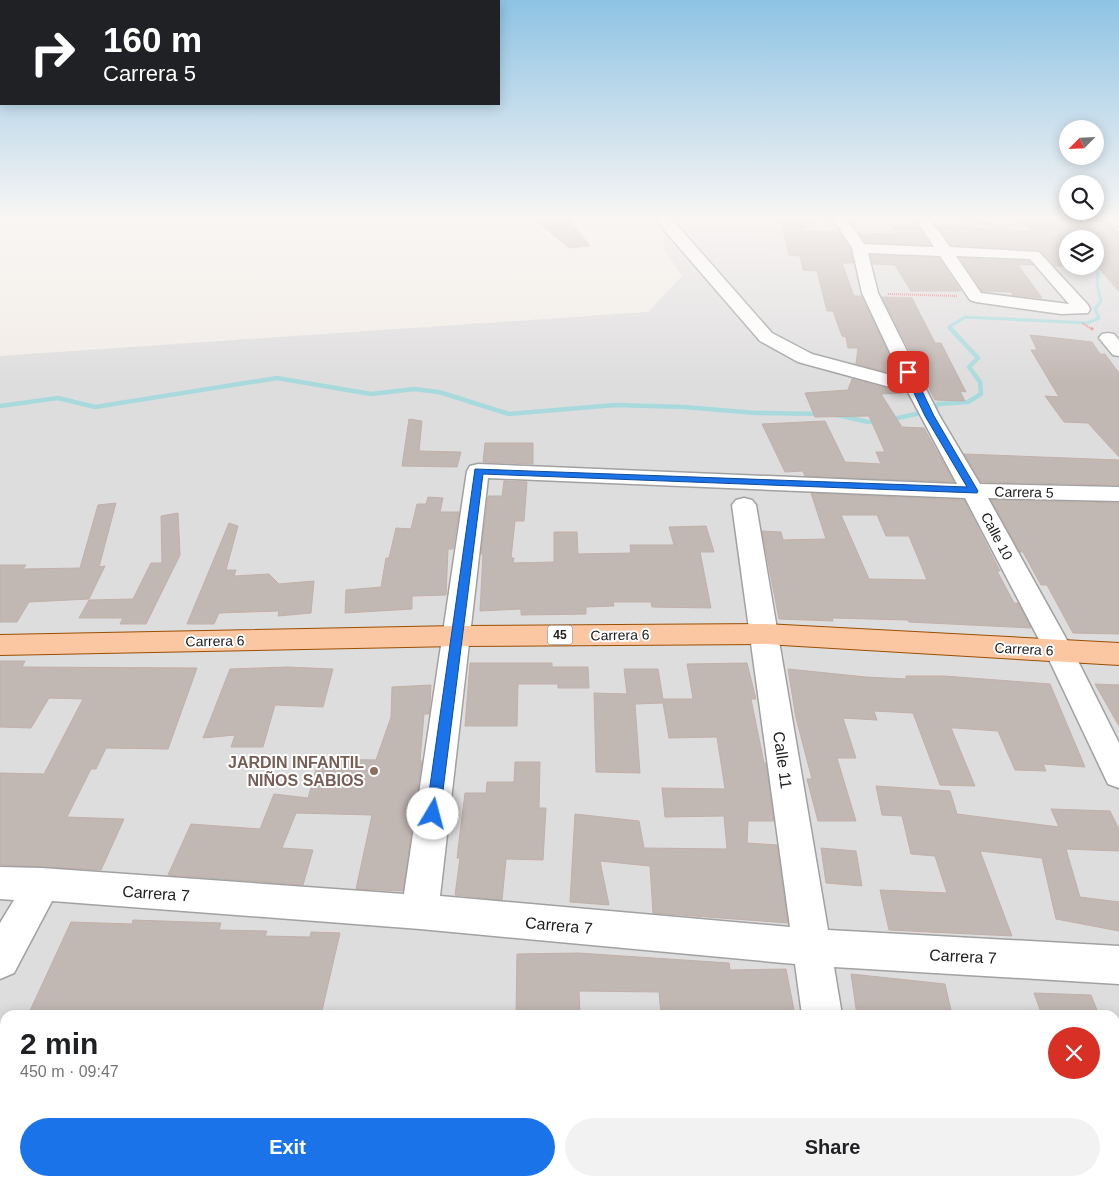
<!DOCTYPE html>
<html lang="en">
<head>
<meta charset="utf-8">
<style>
	:root { --surface:#fff; --page:#f2f2f2; --text:#202124; --muted:#757577; --accent:#1a73e8 }
	body { margin:0; font-family:Arial,sans-serif; background:var(--page); color:var(--text); height:100vh; display:flex; flex-direction:column; font-size:19px; white-space:nowrap }
	* { box-sizing:border-box; margin:0 }
	p { font-size:16px; color:var(--muted) }
	.icon { flex:none; width:28px; height:28px; fill:none; stroke:currentColor; stroke-width:2; stroke-linecap:round; stroke-linejoin:round }
	.map { position:relative; flex:1; overflow:hidden }
	.side { position:absolute; left:0px; top:1010px; width:1120px; height:176px; display:flex; flex-direction:column; background:var(--surface); border-radius:15px 15px 0 0; box-shadow:0 2px 12px #0003 }
	.side>* { flex:none }
	.top-card { position:absolute; left:0px; top:0px; width:500px; height:105px; box-shadow:0 2px 12px #0003; background:#202124; color:#fff; overflow:hidden }
	.needle { width:32px; rotate:246deg }
	.controls { position:absolute; left:1059px; top:120px; display:grid; gap:10px }
	.controls a { display:grid; place-items:center; width:45px; height:45px; border-radius:50%; background:var(--surface); box-shadow:0 2px 12px #0003; font-size:25px }
	.pin { position:absolute; display:grid; place-items:center; width:42px; height:42px; color:#fff; margin:-21px; border-radius:10px; box-shadow:0 2px 8px #0006 }
	.me { position:absolute; width:55px; margin:-28px; rotate:8deg; stroke-linejoin:round; filter:drop-shadow(0 0 4px #0008) }
	.turn { display:flex; align-items:center; gap:18px; height:105px; padding:0 20px; font-size:22px }
	.turn .icon { width:65px; height:65px; stroke-width:2.5 }
	.turn b { display:block; font-size:35px; line-height:42px }
	.round { display:grid; place-items:center; flex:none; width:52px; height:52px; border-radius:26px; background:var(--page) }
	.overview { display:flex; align-items:center; justify-content:space-between; height:85px; padding:0 20px }
	h1 { font-size:30px; font-weight:600; line-height:38px }
	.primary-button { display:flex; gap:10px; margin-top:auto; padding:10px 20px }
	.primary-button a { flex:1; height:58px; border-radius:30px; background:var(--accent); color:#fff; font-size:20px; font-weight:600; line-height:58px; text-align:center }
	.primary-button a+a { background:var(--page); color:var(--text) }
	.map>svg:first-child { display:block }
</style>
</head>
<body>
<div class="map">
<svg width="1119" height="1186" viewBox="0 0 1119 1186">
	<rect width="100%" height="100%" fill="#f1ece7"/>
	<path fill="#deddde" fill-rule="evenodd" d="M670,216H1119V1186H0V356L648,312L682,276L663,248ZM1068,239H1095V266H1068ZM5,1015H1115V1181H5Z"/>
	<g fill="none" stroke-linecap="round" stroke-linejoin="round">
		<path stroke="#a8dadd" stroke-width="3" d="M960,216L1015,232
			M952,330L949,327L965,317L1087,323L1099,318L1095,309L1101,301L1097,284L1099,261L1095,259"/>
		<path stroke="#a8dadd" stroke-width="4.5" d="M0,406L58,398L95,407L277,378L371,394L414,389L439,392L509,414L615,405L684,407L756,413L821,414
			M837,415L868,422L877,421
			M889,420L934,410L938,404L968,402L981,394L980,382L969,367L978,358L950,328"/>
	</g>
	<path fill="#c1b7b3" stroke="#c2b0a9" fill-rule="evenodd" d="M531,216H566L590,246L569,248Z
		M780,216H819L802,231L839,232L850,249L854,263H842L854,296H861L899,375L856,364L858,348H848L846,337L842,336L833,311H827L817,271L803,270L800,256L789,255Z
		M1047,216L1102,218L1119,232V291L1095,264V239H1068V266H1054L1039,250L951,245L937,226L1037,232L1020,223L1050,220Z
		M892,226H918L930,245L865,242L858,233L898,234Z
		M870,255L939,258L961,291H911L895,265L873,264Z
		M960,258L1029,261L1033,265H1018L1042,298L1013,295L1011,292L982,291Z
		M882,297L912,298L935,343H941L966,392L960,391L965,401L935,400Z
		M1030,335L1092,342L1100,354H1105L1119,373V457L1088,423L1064,422L1045,396L1059,397L1031,350H1037Z
		M852,379L903,393L881,394L902,427L924,428L954,482L805,476L803,471L785,472L762,424L825,421L845,462L881,464L876,452H885L869,416L815,417L805,393L848,390Z
		M409,419L422,421L419,451L461,452L457,467L402,466Z
		M485,443H533V464L483,462Z
		M964,454L1119,460V485L981,482Z
		M504,481L527,482L524,521H515L511,558H514L513,563L554,562V532H577L578,554L631,553L630,545H674L669,527L706,526L714,552H700L711,608L652,607L651,602H613L614,606L586,607V614L521,615V609L480,611L483,554H481L488,496H502Z
		M811,493L964,500L1000,571H997L1014,603H1018L1031,628L909,622L908,620L832,618L833,621L779,619L762,531L781,532L783,540L826,539ZM841,515H877L886,536H909L927,580L869,579Z
		M428,497L443,498L440,512H459L453,549H448L446,595L412,596V609L345,613L346,590L381,587L386,558H389L396,528L411,529L417,504H426Z
		M991,500L1119,503V634L1073,633L1047,585H1041L1023,552H1020Z
		M116,503L99,567L105,566L89,599L29,602L17,622H0V565H26L23,569L80,568L98,505Z
		M178,513L180,555L146,624H120L123,618H79L89,600L133,599L151,563H162L161,516Z
		M229,523L238,526L226,570H236L234,576L269,574L279,584L314,581L311,613L278,616L279,611L219,613L214,624H187Z
		M0,661H25L22,667L197,668L168,749L106,748L96,769H91L67,817L124,819L101,870L0,865V773L44,774L83,699L49,698L31,728L0,727Z
		M470,663H552V667H588L589,688H558V684H518L517,726H465Z
		M747,663L756,699H751L764,763H766L774,821H748L747,843L777,845L788,923L653,913L650,866L600,861L609,905L570,902L575,814L639,821L644,848L727,849L724,816L665,817L662,788L725,789L717,737L669,738L663,703L635,704L640,773L596,772L594,693L627,694L624,669H658L663,699H693L687,664Z
		M287,667L333,669L323,707L275,705L263,747H231L235,735L203,738L230,669Z
		M788,669L866,677L906,679V676H944L1050,684L1085,767L1043,764L1046,771L1015,770L998,731L956,728H951L975,786L940,785L913,713L874,711L877,720L843,718L856,758H837L856,821H818L807,779H812L796,718Z
		M1095,684L1119,685V726Z
		M431,685L430,704L429,714H424L420,761H422L403,891L356,889L372,815L296,813L282,848L313,850L303,885L168,875L191,824L260,829L274,794L308,798L319,759L376,760L391,717L392,687Z
		M515,762H540L539,808H546L543,860L506,859L502,900L455,895L460,858H457L465,793H486L487,782H514Z
		M876,786L950,791L957,814L1059,827L1051,809L1110,811L1119,829V851L1066,849L1080,897L1119,902V931L1056,919L1042,858L980,851L1012,936L889,930L880,890L947,893L935,856L911,854L902,816L882,815Z
		M821,848L856,851L862,886L826,883Z
		M133,920L221,923L219,930L267,931L265,936L310,937L311,932L340,933L321,1015H28L71,922L132,924Z
		M578,953L729,963L730,970L786,969L795,1015H661L659,992L579,991L580,1015H516L517,954Z
		M851,974L945,984L952,1015H857Z
		M1034,993L1091,995L1099,1015H1042Z"/>
	<g fill="none" stroke-linecap="round" stroke-linejoin="round">
		<defs>
			<path id="minor" d="M655,216H669L772,333L812,354L902,378L862,293L852,248L831,216H845L864,244L934,247L914,216H928L950,247L1039,252L1088,305L1090,309L1088,313L1061,314L976,302L970,300L940,256L868,253L878,293L939,415L980,484L1119,487V501L988,498L1073,651L1119,743V788L1108,784L1045,651L965,498L488,478L440,896L790,927L732,505L736,500L744,498L752,500L756,505L828,930L1119,946V984L834,967L842,1015H802L795,964L420,929L52,901L14,973L0,979V923L14,900L0,899V867L42,868L404,894L467,471L470,466L478,464L957,484L908,392L798,362L760,341L665,231ZM956,256L1030,259L1069,304L981,293Z
				M1105,216H1119V226L1114,225Z
				M1108,333L1114,334L1119,340V356L1113,355L1099,338L1102,334Z
				M828,1181H874L875,1186H829Z"/>
			<path id="major" d="M765,624L1119,643V665L765,644L457,646L0,655V635L457,626Z"/>
		</defs>
		<use href="#minor" stroke="#a1a1a1" stroke-width="3"/>
		<use href="#major" stroke="#9b4f02" stroke-width="2"/>
		<path stroke="#f87079" stroke-width="2" stroke-dasharray="1 1" stroke-linecap="butt" d="M888,294L957,296
			M1082,323L1094,330"/>
		<path stroke="#f87079" stroke-width="2.5" stroke-dasharray="2 2" stroke-linecap="butt" d="M1091,328L1094,330"/>
		<use href="#minor" fill="#fff" fill-rule="evenodd"/>
		<use href="#major" fill="#fbc6a2" fill-rule="evenodd"/>
	</g>
	<linearGradient id="sky" x2="0" y2="1"><stop stop-color="#8ec3e4"/><stop offset="0.57" stop-color="#f9f6f4"/><stop offset="1" stop-color="#f9f6f4" stop-opacity="0"/></linearGradient>
	<rect width="1119" height="382" fill="url(#sky)"/>
	<path fill="#1a73e8" stroke="#114b97" d="M908,370L913,372L934,416L978,491L977,493L483,474L440,814L438,818L433,820L428,818L426,814L475,469L967,487L925,416L904,372Z"/>
	<circle fill="#8d6e63" stroke="#fff" stroke-width="2" cx="374" cy="771" r="5"/>
	<g text-anchor="middle" stroke-width="4" stroke-linejoin="round" paint-order="stroke">
		<rect fill="#fff" stroke="#636363" stroke-width="1" x="547.5" y="625.5" width="25" height="19" rx="4"/>
		<g font-size="12" font-weight="bold" fill="#202020">
			<text x="560" y="639">45</text>
		</g>
		<g font-size="14" fill="#202020" stroke="#fff">
			<text transform="translate(1024 492) rotate(1)" y="5">Carrera 5</text>
			<text transform="translate(997 536) rotate(62)" y="5">Calle 10</text>
			<text transform="translate(620 635) rotate(-1)" y="5">Carrera 6</text>
			<text transform="translate(215 641) rotate(-1)" y="5">Carrera 6</text>
			<text transform="translate(1024 649) rotate(3)" y="5">Carrera 6</text>
		</g>
		<g font-size="16" fill="#202020" stroke="#fff">
			<text transform="translate(783 760) rotate(82)" y="6">Calle 11</text>
			<text transform="translate(156 893) rotate(4)" y="6">Carrera 7</text>
			<text transform="translate(559 925) rotate(5)" y="6">Carrera 7</text>
			<text transform="translate(963 956) rotate(3)" y="6">Carrera 7</text>
		</g>
		<g font-size="16" font-weight="bold" fill="#785e54" stroke="#fff" text-anchor="end">
			<text x="364" y="768">JARDIN INFANTIL<tspan x="364" dy="18">NIÑOS SABIOS</tspan></text>
		</g>
	</g>
</svg>
<div class="controls">
<a><svg class="needle" viewBox="-14 -14 28 28"><path d="M0-13l5 13h-10z" fill="#e53935"/><path d="M0 13l5-13h-10z" fill="#757577"/></svg></a>
<a><svg class="icon" aria-label="search" viewBox="0 0 24 24"><circle cx="10" cy="10" r="6"/><path d="M15 15l6 6"/></svg></a>
<a><svg class="icon" aria-label="layers" viewBox="0 0 24 24"><path d="M12 4l9 5-9 5-9-5zM3 14l9 5 9-5"/></svg></a>
</div>
<div class="pin" style="left:908px;top:372px;background:#d93025"><svg class="icon" aria-label="arrive" viewBox="0 0 24 24"><path d="M6 21V4h12l-3 4 3 4H6"/></svg></div>
<svg class="me" style="left:433px;top:814px" viewBox="-20 -20 40 40"><circle r="19" fill="#fff"/><path d="M0-13L10 11 0 6-10 11z" fill="#1a73e8"/></svg>
<div class="top-card">
<div class="turn"><svg class="icon" aria-label="right" viewBox="0 0 24 24"><path d="M7 20v-9h11M14 6l5 5-5 5"/></svg><div><b>160 m</b>Carrera 5</div></div>
</div>
<section class="side">
<div class="overview"><div><h1>2 min</h1><p>450 m · 09:47</p></div><a class="round" style="background:#d93025;color:#fff"><svg class="icon" aria-label="close" viewBox="0 0 24 24"><path d="M6 6l12 12M18 6L6 18"/></svg></a></div>
<div class="primary-button"><a>Exit</a><a>Share</a></div>
</section>
</div>
</body>
</html>
